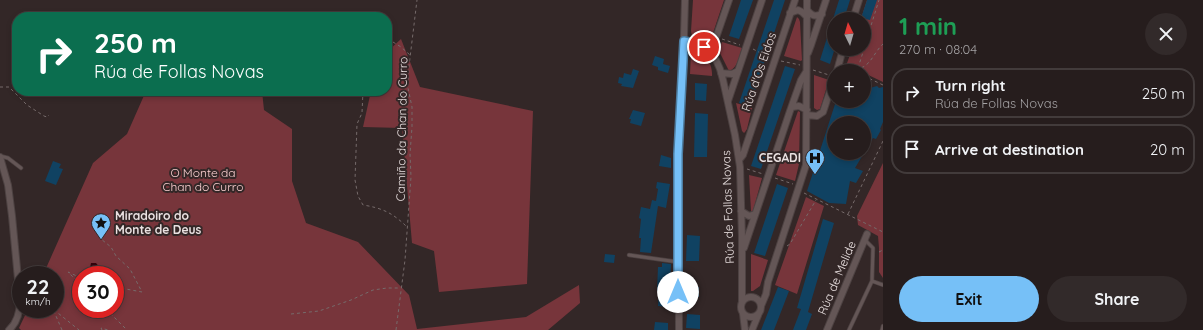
<!DOCTYPE html>
<html lang="en">
<head>
<meta charset="utf-8">
<style>
	:root { --surface:#261d1d; --page:#322a2a; --text:#f1f3f6; --muted:#a4a2a4; --line:#423b3b; --accent:#76c0f7 }
	body { margin:0; font-family:Quicksand,sans-serif; background:var(--page); color:var(--text); height:100vh; display:flex; flex-direction:column; font-size:15px; white-space:nowrap }
	* { box-sizing:border-box; margin:0 }
	p { font-size:13px; color:var(--muted) }
	.icon { flex:none; width:22px; height:22px; fill:none; stroke:currentColor; stroke-width:2; stroke-linecap:round; stroke-linejoin:round }
	.map { position:relative; flex:1; overflow:hidden }
	.panel { display:flex; flex-direction:column; background:var(--surface); width:320px }
	.panel>* { flex:none }
	.banner { position:absolute; left:12px; top:12px; width:380px; height:84px; border-radius:16px; box-shadow:0 2px 6px #0003,0 0 0 1px var(--line); background:#0b6e4f; color:#fff; overflow:hidden }
	.needle { width:26px; rotate:355deg }
	.buttons { position:absolute; left:827px; top:12px; display:grid; gap:8px }
	.buttons a { display:grid; place-items:center; width:44px; height:44px; border-radius:50%; background:var(--surface); box-shadow:0 2px 6px #0003,0 0 0 1px var(--line); font-size:20px }
	.speed { position:absolute; left:12px; top:266px; display:flex; gap:8px; font-size:20px; font-weight:700; text-align:center }
	.speed>* { display:grid; place-content:center; width:52px; height:52px; border-radius:50%; background:var(--surface); box-shadow:0 2px 6px #0003,0 0 0 1px var(--line); line-height:1 }
	.speed small { font-size:10px; font-weight:400 }
	.speed .limit { border:6px solid #d22; background:#fff; color:#111 }
	.pin { position:absolute; display:grid; place-items:center; width:34px; height:34px; color:#fff; margin:-17px; border:2px solid #fff; border-radius:50%; box-shadow:0 1px 4px #0007 }
	.me { position:absolute; width:44px; margin:-22px; rotate:0deg; stroke-linejoin:round; filter:drop-shadow(0 0 3px #0008) }
	.turn { display:flex; align-items:center; gap:14px; height:84px; padding:0 16px; font-size:18px }
	.turn .icon { width:52px; height:52px; stroke-width:2.5 }
	.turn b { display:block; font-size:28px; line-height:34px }
	.round { display:grid; place-items:center; flex:none; width:42px; height:42px; border-radius:21px; background:var(--page) }
	.head { display:flex; align-items:center; justify-content:space-between; height:68px; padding:0 16px }
	h1 { font-size:24px; font-weight:800; line-height:30px; color:#1e9e55 }
	.action { display:flex; gap:8px; margin-top:auto; padding:8px 16px }
	.action a { flex:1; height:46px; border-radius:24px; background:var(--accent); color:#111; font-size:16px; font-weight:800; line-height:46px; text-align:center }
	.action a+a { background:var(--page); color:var(--text) }
	ul { padding:0; list-style:none }
	li { display:flex; align-items:center; gap:12px; height:50px; margin:0 8px 6px; padding:0 8px; border:2px solid var(--line); border-radius:16px }
	li div { flex:1 }
	li b { display:block; font-size:15px }
	li em { font-style:normal }
	main { display:flex; flex:1; min-height:0 }
	.map>svg:first-child { display:block }
</style>
</head>
<body>
<main>
<div class="map">
<svg width="883" height="330" viewBox="0 0 883 330">
	<rect width="100%" height="100%" fill="#332727"/>
	<path fill="#77353b" fill-rule="evenodd" d="M693,0H724L711,39L706,41L692,36L691,31Z
		M867,0H883V82L864,73V71H860L846,66L852,49H864V19H861Z
		M797,17L799,19L800,22L802,60L801,61L784,56Z
		M401,39L420,87L533,111L527,284L439,292L434,251L412,243L402,128L363,127L371,91H387V52Z
		M722,42L742,48C739,56 738,68 729,71L719,51Z
		M692,50C705,51 713,64 712,76L690,74L691,52Z
		M814,75L829,80L820,109L817,110L814,108Z
		M146,91H262L264,110L292,129V181L306,223L358,242L409,295L417,329L526,317L579,285L580,303L548,330H21L19,328L28,309H55V275H43L93,163L127,134ZM81,275H115V309H81Z
		M736,103L752,108L747,129L745,132L744,133L742,131Z
		M798,111L800,112L799,164L795,181L776,175Z
		M883,163V278L879,272V248L878,236L858,225L857,216Z
		M749,175L762,178L753,211H751Z
		M806,197L824,206L797,294L775,285Z
		M751,254L768,260L760,286L753,291H751Z"/>
	<path fill="#33030c" d="M91,263H96L101,269L107,273V275H96L90,268Z"/>
	<path fill="#104262" fill-rule="evenodd" d="M741,0H753L739,39L729,36Z
		M774,0H785L750,106L739,103Z
		M839,0H850L844,19H834V51L830,64L820,60Z
		M867,0H877L870,20L861,18Z
		M655,56L664,59L663,64L670,66L668,73L658,70V67L652,65Z
		M785,66L795,69L761,169L751,166Z
		M633,69L639,71L633,88L621,86L622,84L618,83L619,77L623,78L624,73L631,75Z
		M864,79L870,82V88L877,86L879,88L883,87V122L880,129L881,130L876,139L873,138L855,168L863,171L856,183L850,181L846,204L829,203L807,191L836,101H864ZM834,123H864V153H834Z
		M695,83L707,84L706,101L695,100Z
		M633,110L645,113L641,126L630,123L631,119H629Z
		M695,113L708,114L707,157H694Z
		M661,155L671,158V168L659,166Z
		M53,161L61,164L59,168L63,169L56,185L45,181Z
		M657,182L670,184L666,208L658,206L651,253L640,252L641,238H639L641,219L639,218L641,207L650,209L652,200L656,201L658,189L656,188Z
		M777,184L788,188L765,256L754,253Z
		M823,219L834,223L808,312L812,314L806,330H793L801,309L797,308Z
		M687,235L700,236L699,261H686Z
		M605,254L615,255L614,263L604,262Z
		M662,263L671,264L669,307L658,306L659,291H657L658,267H662Z
		M685,286L699,287V297H685Z
		M778,287L789,291L774,330H761Z
		M687,314L700,315V329L686,328Z
		M655,322L668,323V330H654Z"/>
	<g fill="none" stroke-linecap="round" stroke-linejoin="round">
		<defs>
			<path id="service" d="M0,156L8,158L21,168
				M865,240L873,248L872,281
				M629,255L678,262
				M849,330L872,281L883,285
				M882,330L883,326"/>
			<path id="minor" d="M807,10C812,16 815,17 822,14
				M790,13L798,10L802,12L807,17
				M853,19L859,0
				M684,41L698,44L711,52L716,60L720,69L723,80L735,135L740,167L742,238V301
				M711,52L729,0
				M808,53L811,45L826,0
				M837,71L843,49
				M721,73L732,74L738,71
				M728,101L762,0
				M792,107L799,106L807,110
				M807,115L817,116L823,112L834,79
				M0,157L8,185L12,216L20,300C20,312 18,322 9,330
				M739,160L743,155L795,0
				M741,211L749,216L755,214
				M744,248L790,111L801,80L806,72
				M741 307a10 10 0 1 1 20 0a10 10 0 1 1-20 0Z
				M761,306L766,294L768,282L806,165L807,0
				M743,314L745,330
				M679,330L678,154L683,71L685,0
				M752,330L759,313
				M827,330L867,234"/>
		</defs>
		<use href="#service" stroke="#4d4242" stroke-width="4.5"/>
		<use href="#minor" stroke="#4d4242" stroke-width="8"/>
		<path stroke="#766b6b" stroke-width="1" stroke-dasharray="3 3" stroke-linecap="butt" d="M722,39L740,45
			M387,43L393,42L401,47L410,55
			M864,48L879,0
			M753,49L768,57
			M781,61L800,65
			M858,68L864,49
			M813,70L829,75
			M857,71L858,69C871,66 874,52 883,44
			M864,76L883,85
			M0,87H9L27,105L44,116L47,117L49,115
			M363,91L362,113L357,124L355,180L358,196L363,205C382,208 393,213 407,227
			M747,169L763,174
			M775,178L793,184
			M804,193L883,232
			M848,214L883,141
			M98,232L103,238L101,239L111,247L116,256L130,269L142,292L115,287
			M787,246L790,244L816,200
			M879,252L883,250
			M81,278L68,272L81,285
			M106,309L127,330
			M291,314L319,311L351,300L373,290L387,288H400
			M62,330L53,309L79,330
			M102,330L101,328L108,330
			M396,330L405,260L411,177L410,154L412,127V107L408,88L409,66L417,0"/>
		<use href="#service" stroke="#645656" stroke-width="3"/>
		<use href="#minor" stroke="#645656" stroke-width="6"/>
	</g>
	<g fill="none" stroke-linecap="round" stroke-linejoin="round">
		<defs>
			<path id="route" d="M678,292V154L684,41L698,44L704,47"/>
		</defs>
		<use href="#route" stroke="#4d7da1" stroke-width="10"/>
		<use href="#route" stroke="#76c0f7" stroke-width="7"/>
	</g>
	<defs>
		<symbol id="hospital-pin" viewBox="-11 -11 22 30"><path d="M0 17L-7.5 6A9.5 9.5 0 1 1 7.5 6Z" fill="#76c0f7" stroke="#332727"/><path d="M-5-5h3v3.5h4V-5h3V5h-3V1.5h-4V5h-3Z" fill="#111"/></symbol>
		<symbol id="sight-pin" viewBox="-11 -11 22 30"><path d="M0 17L-7.5 6A9.5 9.5 0 1 1 7.5 6Z" fill="#76c0f7" stroke="#332727"/><path d="M0-6L1.8-2.2L6-1.7L2.9 1.2L3.7 5.4L0 3.3L-3.7 5.4L-2.9 1.2L-6-1.7L-1.8-2.2Z" fill="#111"/></symbol>
	</defs>
	<g fill-rule="evenodd">
		<use href="#hospital-pin" x="804" y="147" width="22" height="30"/>
		<use href="#sight-pin" x="90" y="212" width="22" height="30"/>
	</g>
	<g text-anchor="middle" stroke-width="4" stroke-linejoin="round" paint-order="stroke">
		<g font-size="12" fill="#eae1e1" stroke="#332727">
			<text transform="translate(759 72) rotate(-71)" y="4">Rúa d'Os Eidos</text>
			<text transform="translate(402 129) rotate(-89)" y="4">Camiño da Chan do Curro</text>
			<text transform="translate(728 207) rotate(-92)" y="4">Rúa de Follas Novas</text>
			<text transform="translate(837 278) rotate(-67)" y="4">Rúa de Melide</text>
		</g>
		<g font-size="12" font-weight="bold" fill="#eae1e1" stroke="#332727" text-anchor="end">
			<text x="801" y="162">CEGADI</text>
			<text x="115" y="220" text-anchor="start">Miradoiro do<tspan x="115" dy="14">Monte de Deus</tspan></text>
		</g>
		<g font-size="12" fill="#fbcfd0" stroke="#332727">
			<text x="203" y="177">O Monte da<tspan x="203" dy="14">Chan do Curro</tspan></text>
		</g>
	</g>
</svg>
<div class="buttons">
<a><svg class="needle" viewBox="-14 -14 28 28"><path d="M0-13l5 13h-10z" fill="#e53935"/><path d="M0 13l5-13h-10z" fill="#a4a2a4"/></svg></a>
<a>+</a>
<a>−</a>
</div>
<div class="speed"><div>22<small>km/h</small></div><div class="limit">30</div></div>
<div class="pin" style="left:704px;top:47px;background:#d93025"><svg class="icon" aria-label="arrive" viewBox="0 0 24 24"><path d="M6 21V4h12l-3 4 3 4H6"/></svg></div>
<svg class="me" style="left:678px;top:292px" viewBox="-20 -20 40 40"><circle r="19" fill="#fff"/><path d="M0-13L10 11 0 6-10 11z" fill="#76c0f7"/></svg>
<div class="banner">
<div class="turn"><svg class="icon" aria-label="right" viewBox="0 0 24 24"><path d="M7 20v-9h11M14 6l5 5-5 5"/></svg><div><b>250 m</b>Rúa de Follas Novas</div></div>
</div>
</div>
<section class="panel">
<div class="head"><div><h1>1 min</h1><p>270 m · 08:04</p></div><a class="round"><svg class="icon" aria-label="close" viewBox="0 0 24 24"><path d="M6 6l12 12M18 6L6 18"/></svg></a></div>
<ul>
<li><svg class="icon" aria-label="right" viewBox="0 0 24 24"><path d="M7 20v-9h11M14 6l5 5-5 5"/></svg><div><b>Turn right</b><p>Rúa de Follas Novas</p></div><em>250 m</em></li>
<li><svg class="icon" aria-label="arrive" viewBox="0 0 24 24"><path d="M6 21V4h12l-3 4 3 4H6"/></svg><div><b>Arrive at destination</b></div><em>20 m</em></li>
</ul>
<div class="action"><a>Exit</a><a>Share</a></div>
</section>
</main>
</body>
</html>
